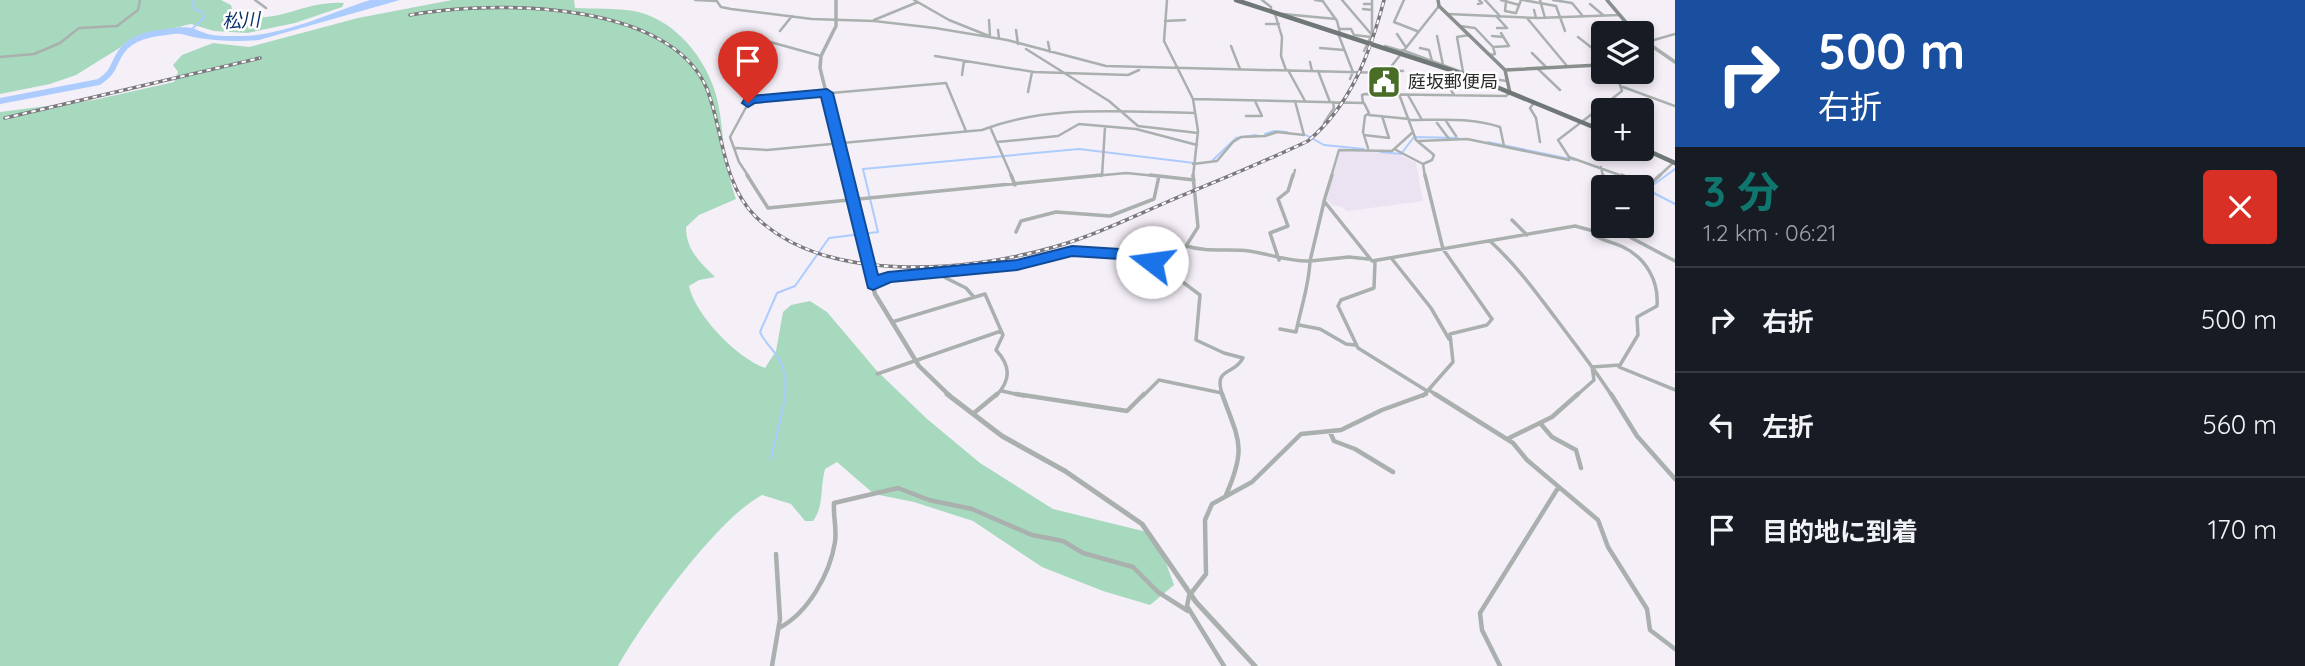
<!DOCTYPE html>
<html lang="ja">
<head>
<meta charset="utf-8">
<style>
	:root { --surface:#171b24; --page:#20242c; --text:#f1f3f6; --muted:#9ea1a6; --line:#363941; --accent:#0f766e }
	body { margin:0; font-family:Quicksand,"Noto Sans JP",sans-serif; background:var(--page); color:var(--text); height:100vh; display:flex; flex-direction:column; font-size:26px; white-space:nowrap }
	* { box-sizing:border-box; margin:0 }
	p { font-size:23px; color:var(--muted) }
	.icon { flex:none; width:38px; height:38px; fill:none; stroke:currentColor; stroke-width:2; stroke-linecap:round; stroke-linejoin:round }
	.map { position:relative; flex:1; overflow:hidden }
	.details { display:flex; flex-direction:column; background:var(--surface); width:630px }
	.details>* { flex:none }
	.banner { background:#1a4fa0; color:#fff; overflow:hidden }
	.buttons { position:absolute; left:1591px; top:21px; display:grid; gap:14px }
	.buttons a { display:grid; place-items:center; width:63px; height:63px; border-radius:7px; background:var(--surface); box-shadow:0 4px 10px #0003; font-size:35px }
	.pin { position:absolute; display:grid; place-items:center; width:60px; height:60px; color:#fff; margin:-72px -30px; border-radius:50% 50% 50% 0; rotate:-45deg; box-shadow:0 0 7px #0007 }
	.pin .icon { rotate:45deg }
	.me { position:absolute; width:77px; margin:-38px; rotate:285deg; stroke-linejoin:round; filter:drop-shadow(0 0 5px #0008) }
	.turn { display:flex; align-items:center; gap:24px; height:147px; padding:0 28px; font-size:32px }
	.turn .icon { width:91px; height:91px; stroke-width:2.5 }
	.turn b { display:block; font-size:49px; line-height:60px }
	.round { display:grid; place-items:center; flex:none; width:74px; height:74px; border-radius:7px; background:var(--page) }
	.head { display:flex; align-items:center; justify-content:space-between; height:119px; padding:0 28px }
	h1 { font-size:42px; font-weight:700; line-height:52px; color:var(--accent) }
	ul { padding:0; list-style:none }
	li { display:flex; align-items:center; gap:21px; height:105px; padding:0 28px; border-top:2px solid var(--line) }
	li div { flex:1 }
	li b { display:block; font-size:26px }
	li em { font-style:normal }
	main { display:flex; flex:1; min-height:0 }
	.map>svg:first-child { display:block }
</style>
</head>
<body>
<main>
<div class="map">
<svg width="1675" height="666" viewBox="0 0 1675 666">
	<rect width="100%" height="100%" fill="#f5eff8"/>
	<path fill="#ebe2f2" d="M1344,149L1401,155L1416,163L1423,201L1347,211L1342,207L1332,205L1327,200L1340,151Z"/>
	<path fill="#a7d9bf" d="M0,0H221L231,5L234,15C278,26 303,0 344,3L342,7L295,23L247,33L214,31L191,24L174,28L134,39L76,75L50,84L0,94Z
		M452,0H574L575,8C594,9 615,8 634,11C680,20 715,69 720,114C724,143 725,170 736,199L699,215L686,227C686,250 700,262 715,277L699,280L689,286C695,315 737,358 765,368L776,351L783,312L791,305L810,301L827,312L877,371L926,418L980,463L1053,509L1147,532L1161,549L1174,585L1150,605L1103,591L1042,567L973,521L914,502L874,494L837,462L825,469C820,487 824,507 813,521H805L791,504L762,495C717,519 644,620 618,666H0V112L94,100L174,82L178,72L173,65L182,55L213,43L249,47L358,18Z"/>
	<path fill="#adccfe" d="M370,0H400L259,40C238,42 219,41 198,38C188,36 181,33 171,33C187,23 191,28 205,33C215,37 233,36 244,36C287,34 330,13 370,0Z"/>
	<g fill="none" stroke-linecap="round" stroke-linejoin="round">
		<path stroke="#adccfe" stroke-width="2" d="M192,0L194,9L203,12L205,17L193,28
			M1265,134L1274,131L1287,132
			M1306,135L1324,145L1364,149
			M1488,142L1575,160
			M1380,152L1401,154L1414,137L1458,138
			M1213,160L1236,138L1256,135
			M1619,176L1643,188
			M1649,188L1675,169
			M1648,190L1675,204
			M771,460C775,430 794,393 781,363C776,351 765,344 760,332L777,293L795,286L829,238L878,232L863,169L1079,149L1194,163"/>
		<path stroke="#adccfe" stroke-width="6" d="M0,101L99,82C116,70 111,67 121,52C134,33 160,33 181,30"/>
		<path stroke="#aab0ae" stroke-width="2.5" d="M255,0L266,8
			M695,0L717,1
			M716,0L721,7L731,9L812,19L874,21L935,28L1007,40L1106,66L1387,73
			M914,0L949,20L989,36
			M1167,0L1164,41L1193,99L1198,131L1193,177
			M1262,0L1271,7V12
			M1315,0L1322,1
			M1322,0L1337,21L1340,33
			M1342,0L1372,35
			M1404,0L1394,22L1417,31
			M1485,0L1499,15
			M1501,0L1519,5
			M1523,0L1556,6L1565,31
			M1540,0L1545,18
			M1553,0L1572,3L1582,15
			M1506,1L1505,11L1515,13
			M1364,4H1372
			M1478,4L1482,3L1479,0
			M1590,4L1603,15
			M1363,9L1372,10
			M1534,10L1536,18
			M1516,13L1521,0
			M1275,14L1282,37L1281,56L1286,70
			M1283,14L1336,19
			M1448,14L1537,18L1620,15
			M1497,17L1507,28H1497
			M1527,18L1567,66
			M874,20L918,2
			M989,20L990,36
			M1165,21L1185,20
			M1266,24H1279
			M1460,26L1475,28L1493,47
			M1340,29H1351L1354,35L1371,37
			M998,30L999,38
			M1016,30L1018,44
			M780,31L792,16
			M1397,34L1405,46
			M1339,36L1353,72L1350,79
			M1437,36L1443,65
			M1492,36L1503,37
			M1578,37L1601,55
			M1048,42L1050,52
			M1368,42L1372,35V0
			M1647,42L1675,34
			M1231,46L1240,69
			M1385,46L1402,51
			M1320,48L1344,50
			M1420,48L1429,50L1432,61
			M1026,49L1109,101L1138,126L1198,133
			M1402,50L1489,82
			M1364,51L1367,45
			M1532,53L1546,67
			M1490,55L1495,54L1493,47L1509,46L1501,33
			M935,56L1034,72L1128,75L1139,70
			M0,57L34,54L60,43L79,28L117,26L138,10L140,0
			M1310,62L1312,71
			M1537,68L1560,90
			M1288,70L1305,101
			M1387,70L1403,71
			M1318,71L1330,102
			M1463,72L1457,37L1469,35
			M1616,72L1622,91L1558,140L1569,157L1625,177
			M1441,73L1454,95
			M962,75L964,61
			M1493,83V79L1507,81
			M1623,87L1675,106
			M1028,92L1032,72
			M1408,95L1422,120
			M1193,99L1363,103L1362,95L1365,94L1506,96L1510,93
			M750,100L946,83L966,131
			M1364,103L1369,113L1365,116L1363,132L1368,148
			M1534,103L1530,108L1536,118L1540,142
			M1369,115L1409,119
			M1246,116H1262L1255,101
			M1410,120C1440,120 1471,117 1500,127L1504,146
			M1446,121L1456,136
			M1324,123L1334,108L1333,102
			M1437,123L1449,139
			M991,129L1012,177
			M1364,135L1389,138L1382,116
			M1419,141L1467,139L1569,160V157
			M997,142L1058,136L1079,124L1136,129L1197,145
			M735,148L767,150L982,130C1049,104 1123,112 1194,113
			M1396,150L1423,164
			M1193,164L1217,161L1233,142L1241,137L1265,136L1277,132L1304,135L1295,101
			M1601,167L1603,177
			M1102,176L1105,127
			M749,177L739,162L730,137L750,100L728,43L763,40L821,56
			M1083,177L1126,173L1167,177
			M1293,177L1295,170
			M1331,177L1339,150L1392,151L1413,132
			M1425,177L1423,164L1432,160L1434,155L1416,140L1399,94L1386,73L1439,6
			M1658,177L1674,162"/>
		<path stroke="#aab0ae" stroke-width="3.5" d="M747,175L768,208L1101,175
			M1011,175L1015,185
			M1150,175L1194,180
			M1193,175L1198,227L1178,259L1180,280L1200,295L1196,340L1224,353L1243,358C1234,376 1212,367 1223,396
			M1332,175L1324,201L1372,261L1575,226L1601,233L1609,226
			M1622,175L1647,188
			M1600,184L1603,175
			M1642,192L1660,175
			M1324,202L1310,261L1349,257L1368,259
			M1512,220L1527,235
			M1609,226L1675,261
			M1016,232L1021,221L1056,212L1110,216L1154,199L1159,176
			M1490,241C1519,268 1534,290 1557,320C1577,347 1594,368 1612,396
			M1187,246C1207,253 1228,248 1249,251C1270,254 1289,262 1310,261C1309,286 1301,307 1296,332L1280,329
			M1392,259L1431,308L1449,339
			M1279,260L1270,233L1288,226L1278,199L1288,191L1293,175
			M1375,262L1374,288L1341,300L1338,306L1358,348L1427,391
			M938,274L966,288L973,296
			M873,285L888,277L1021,264L1077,251L1120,254L1153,263L1178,265
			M892,322L985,294L1003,335L996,350C1011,366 1011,380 996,396
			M1299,325L1320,329L1346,344L1355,345
			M1619,367L1675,390
			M877,374L1001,331
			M1429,390L1438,396
			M1002,391L1024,396
			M1143,396L1159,380L1222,393
			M1423,396L1453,362L1450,334L1487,325L1492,319L1443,249L1425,175
			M1576,396L1594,380L1592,367L1620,365L1638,335L1637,317L1657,306C1659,281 1646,258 1623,247C1613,242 1602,241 1593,234"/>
		<path stroke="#aab0ae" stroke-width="4.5" d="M1016,394L1127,411L1144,394
			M1222,394C1239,441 1247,447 1226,495
			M1435,394L1513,443L1527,460L1598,520L1608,547L1647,609L1650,630L1675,649
			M1611,394L1637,436L1675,479
			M974,413L997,394
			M1540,423L1552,437L1576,450L1581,468
			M1330,432L1334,441L1355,449L1393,472
			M1507,439L1552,417L1578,394
			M779,628C808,613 830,574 835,542C837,529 833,516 834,503L898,488L929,500L972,509L1032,535L1063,541L1083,553L1133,567L1158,592L1188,611
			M772,666L780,619L776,554
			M1224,666L1187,606L1189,596L1206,574L1205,520L1212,504L1252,482L1301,434L1341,430L1382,410L1426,394
			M1500,666L1482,630L1480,613L1558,488"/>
		<path stroke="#aab0ae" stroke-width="3.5" d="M836,0V26L821,56L820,68L847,177
			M1646,42L1675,62"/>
		<path stroke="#aab0ae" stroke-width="4.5" d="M846,175L875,294L919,366L950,396"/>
		<path stroke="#aab0ae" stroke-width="5" d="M947,394L1002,436L1065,471L1142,524L1196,602L1255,666"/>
		<path stroke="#888f8d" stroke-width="3.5" d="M1438,0L1439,6L1505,70L1510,93
			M1607,0L1635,33
			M1642,38L1646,42L1642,44
			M1505,70L1599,65L1601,64L1596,57L1603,54"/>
		<path stroke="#6f7876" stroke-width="4.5" d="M1236,0L1472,77L1603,131
			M1642,148L1675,163"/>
		<defs>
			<path id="rail" d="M410,15C493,0 670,0 707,89C723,130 722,183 755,216C825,285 967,272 1054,247C1093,236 1130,218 1167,202C1214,182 1262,163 1308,141C1351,105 1370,53 1384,0
				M5,118L260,58"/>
		</defs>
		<use href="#rail" stroke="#7c797e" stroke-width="3.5"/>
		<use href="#rail" stroke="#fff" stroke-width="2" stroke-dasharray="4.5" stroke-linecap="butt"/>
	</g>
	<path fill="#1a73e8" stroke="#114b97" stroke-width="2" d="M827,89L833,93L878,275L888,272L1017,260L1072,246L1120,249L1157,259L1159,262L1152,268L1120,259L1072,256L1017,270L891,282L873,290L868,288L821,97L755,103L748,107L742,103L746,97L750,96Z"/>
	<defs>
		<symbol id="civic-square" viewBox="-11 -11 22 22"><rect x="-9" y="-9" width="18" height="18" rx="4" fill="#496d27" stroke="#fff"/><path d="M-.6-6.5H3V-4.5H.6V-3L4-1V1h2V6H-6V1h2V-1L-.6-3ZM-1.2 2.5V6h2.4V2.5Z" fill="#fff"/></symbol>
	</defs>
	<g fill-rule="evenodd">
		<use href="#civic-square" x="1365" y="63" width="38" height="38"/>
	</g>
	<g text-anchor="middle" stroke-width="5" stroke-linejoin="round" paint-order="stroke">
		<g font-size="18" fill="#2d2b2e" stroke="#fff" text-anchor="start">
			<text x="1408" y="88">庭坂郵便局</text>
		</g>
		<g font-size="19" font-style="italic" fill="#0d316b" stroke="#fff">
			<text transform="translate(241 20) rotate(-3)" y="7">松川</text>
		</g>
	</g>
</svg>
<div class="buttons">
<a><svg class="icon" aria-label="layers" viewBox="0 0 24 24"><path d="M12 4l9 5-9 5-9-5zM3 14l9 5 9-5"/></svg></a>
<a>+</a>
<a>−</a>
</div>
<div class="pin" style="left:748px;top:103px;background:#d93025"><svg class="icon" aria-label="arrive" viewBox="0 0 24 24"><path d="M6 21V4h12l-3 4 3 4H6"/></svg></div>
<svg class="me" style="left:1152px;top:262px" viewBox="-20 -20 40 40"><circle r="19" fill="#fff"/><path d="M0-13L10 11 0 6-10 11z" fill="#1a73e8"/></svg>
</div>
<section class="details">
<div class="banner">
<div class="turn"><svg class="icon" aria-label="right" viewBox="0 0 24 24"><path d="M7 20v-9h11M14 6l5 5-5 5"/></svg><div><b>500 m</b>右折</div></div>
</div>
<div class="head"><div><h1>3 分</h1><p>1.2 km · 06:21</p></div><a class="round" style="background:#d93025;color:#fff"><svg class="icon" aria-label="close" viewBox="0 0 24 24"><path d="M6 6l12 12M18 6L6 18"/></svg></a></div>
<ul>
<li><svg class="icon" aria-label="right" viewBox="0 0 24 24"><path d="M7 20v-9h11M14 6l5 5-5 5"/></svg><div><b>右折</b></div><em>500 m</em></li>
<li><svg class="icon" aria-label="left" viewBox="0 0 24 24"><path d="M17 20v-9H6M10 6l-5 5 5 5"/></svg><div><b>左折</b></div><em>560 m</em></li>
<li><svg class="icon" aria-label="arrive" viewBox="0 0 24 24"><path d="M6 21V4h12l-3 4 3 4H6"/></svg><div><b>目的地に到着</b></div><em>170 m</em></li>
</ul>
</section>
</main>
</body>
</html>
